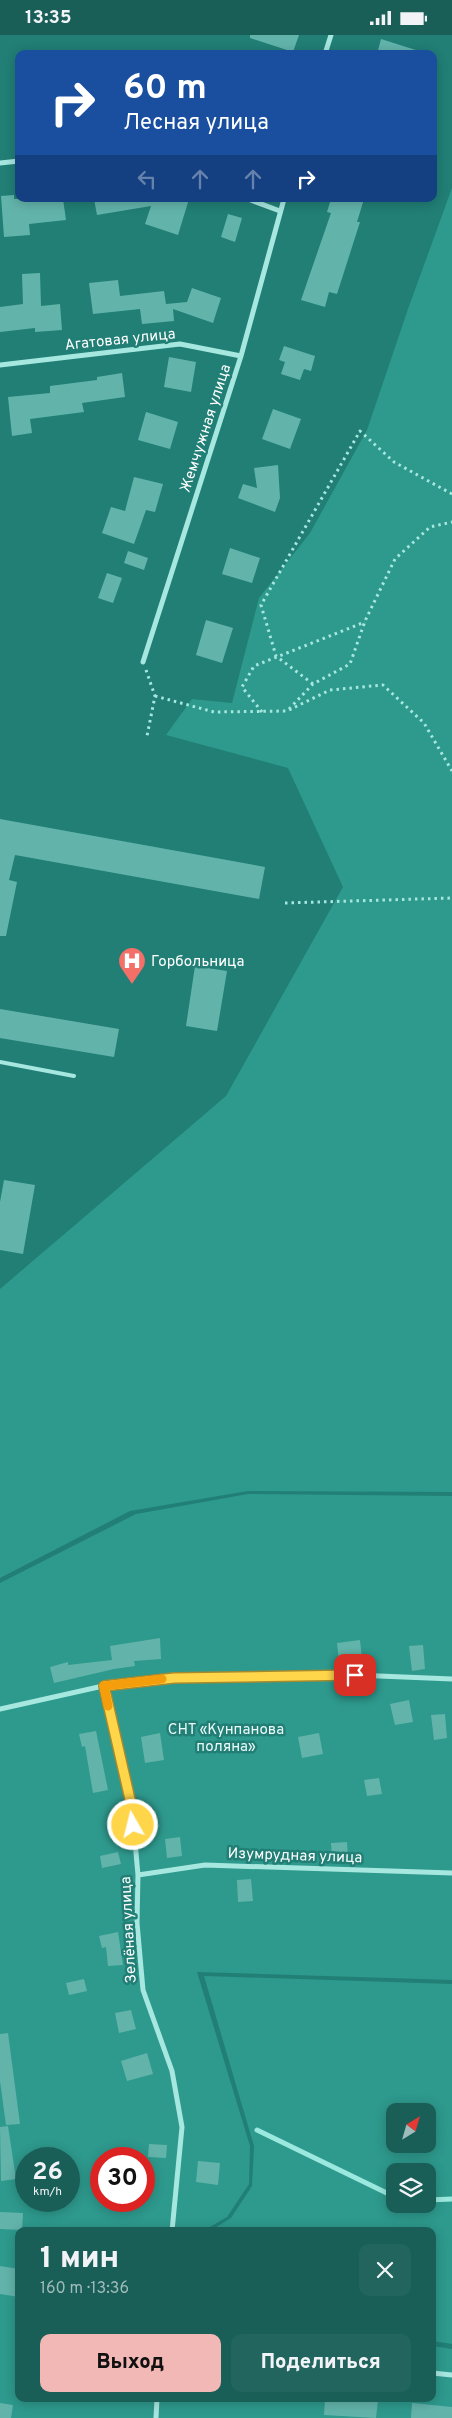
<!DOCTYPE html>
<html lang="ru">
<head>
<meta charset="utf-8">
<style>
	:root { --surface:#195f58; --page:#22655e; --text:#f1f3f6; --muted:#9fbbba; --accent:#f2b8b6 }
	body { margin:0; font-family:Overpass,sans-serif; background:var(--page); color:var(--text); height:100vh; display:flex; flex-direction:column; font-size:19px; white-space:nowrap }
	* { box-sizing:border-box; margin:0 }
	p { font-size:16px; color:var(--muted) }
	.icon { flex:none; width:28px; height:28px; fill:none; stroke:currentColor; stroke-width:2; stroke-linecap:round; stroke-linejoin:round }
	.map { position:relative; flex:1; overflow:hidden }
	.panel { position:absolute; left:15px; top:2192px; width:421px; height:175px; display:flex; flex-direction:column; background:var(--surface); border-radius:10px; box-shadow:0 2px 12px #0003 }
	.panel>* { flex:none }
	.top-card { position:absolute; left:15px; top:15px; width:422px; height:152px; border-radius:10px; box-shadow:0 2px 12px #0003; background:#1a4fa0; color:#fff; overflow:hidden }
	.needle { width:32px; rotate:37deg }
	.fabs { position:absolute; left:386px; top:2068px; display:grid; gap:10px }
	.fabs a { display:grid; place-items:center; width:50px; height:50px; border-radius:10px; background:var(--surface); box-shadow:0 2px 12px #0003; font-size:25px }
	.speed { position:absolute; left:15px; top:2112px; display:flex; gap:10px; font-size:25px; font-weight:700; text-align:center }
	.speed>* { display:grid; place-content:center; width:65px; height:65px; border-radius:50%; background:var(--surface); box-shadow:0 2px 12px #0003; line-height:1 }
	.speed small { font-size:12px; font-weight:400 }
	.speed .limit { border:8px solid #d22; background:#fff; color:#111 }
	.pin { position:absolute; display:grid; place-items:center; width:42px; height:42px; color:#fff; margin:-21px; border-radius:10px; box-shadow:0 2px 8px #0006 }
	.me { position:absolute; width:55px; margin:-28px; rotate:352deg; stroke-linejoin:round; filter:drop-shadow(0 0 4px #0008) }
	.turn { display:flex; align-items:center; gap:18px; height:105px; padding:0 25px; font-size:22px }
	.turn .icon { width:65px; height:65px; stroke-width:2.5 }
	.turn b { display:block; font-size:35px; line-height:42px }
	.lanes { display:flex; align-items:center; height:48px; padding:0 25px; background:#0003; justify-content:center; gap:25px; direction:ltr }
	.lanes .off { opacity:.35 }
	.round { display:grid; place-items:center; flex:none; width:52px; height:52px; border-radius:10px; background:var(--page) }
	.summary { display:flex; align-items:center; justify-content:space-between; height:85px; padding:0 25px }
	h1 { font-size:30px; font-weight:800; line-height:38px }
	.primary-button { display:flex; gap:10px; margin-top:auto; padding:10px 25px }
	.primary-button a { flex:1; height:58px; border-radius:10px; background:var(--accent); color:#111; font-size:20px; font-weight:800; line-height:58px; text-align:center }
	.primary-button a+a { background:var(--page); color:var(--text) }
	.status { display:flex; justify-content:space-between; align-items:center; height:35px; padding:0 25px; background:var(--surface); direction:ltr }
	.status svg { height:14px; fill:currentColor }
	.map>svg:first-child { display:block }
</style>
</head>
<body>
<div class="status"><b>13:35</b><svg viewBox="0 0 49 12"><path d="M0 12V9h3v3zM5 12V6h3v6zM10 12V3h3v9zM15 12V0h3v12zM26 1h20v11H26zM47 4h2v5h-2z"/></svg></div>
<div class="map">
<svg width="452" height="2383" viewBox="0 0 452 2383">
	<rect width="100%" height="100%" fill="#217f76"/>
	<path fill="#2e998d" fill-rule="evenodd" d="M452,153V1457L248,1456L130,1476L0,1543V1254L226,1061L343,852L288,733L166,700L192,664L232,668L259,563L310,498L367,395L408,274Z
		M248,1459L452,1461V1945L197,1937L250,2111L249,2149L227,2182L203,2196H19V2364H432L433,2311L452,2314V2383H0V1548L136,1479ZM26,2124H69V2166H26ZM101,2124H144V2166H101Z
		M204,1941L452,1949V2309L433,2306L432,2196H210L231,2183L252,2151L254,2111ZM395,2076H428V2109H395ZM395,2136H428V2169H395Z"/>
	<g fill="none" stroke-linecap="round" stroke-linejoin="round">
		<path stroke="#9ae8de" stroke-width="5" d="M257,2095L395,2162
			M428,2165L452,2164"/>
	</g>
	<path fill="#62b4ab" d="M250,0H299L293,17L250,3Z
		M381,4L419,16V19H377Z
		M14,160V164H63L66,185L29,189L30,200L4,202L1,161Z
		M94,164H152V166L153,164H189L178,200L145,189L151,171L97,180Z
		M331,164H364L357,187H360L337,259L329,257L325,272L301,265L331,178L327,177Z
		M228,179L242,183L235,207L221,202Z
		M40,238L41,271L60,269L62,295L35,297V293L0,297V272L23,269L22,239Z
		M118,245L120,261L164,256L166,269L187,267L192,253L221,263L213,288L173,274L174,286L142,289L140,274L93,279L89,248Z
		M284,311L315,321L311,336L304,334L300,345L281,339L285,327L279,325Z
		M169,322L196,327L191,357L164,352Z
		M122,338L125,362L82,368L84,377L30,384L32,398L12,401L8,362L50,358V351L97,345V342Z
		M273,374L301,384L290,414L262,404Z
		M146,377L178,387L170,414L138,405Z
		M278,430L280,463L275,477L238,463L243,449L257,453L254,433Z
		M134,442L163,449L155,477L146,475L134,509L102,498L111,472L125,476Z
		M230,513L260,523L252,548L222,539Z
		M128,516L148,523L144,535L124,528Z
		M107,538L122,543L113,568L98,563Z
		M206,585L233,593L222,628L196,620Z
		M0,784L265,832L259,864L15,820L9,845L17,847L6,901H0Z
		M195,931L227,936L217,996L186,991Z
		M0,974L119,994L114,1022L0,1003Z
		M4,1145L35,1150L23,1219L0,1215V1167Z
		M160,1603L161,1624L134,1626L135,1631L114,1634L54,1648L50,1632L68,1627V1630L112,1625L110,1611Z
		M360,1605L362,1624L339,1626L337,1608Z
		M423,1610L425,1634L412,1636L409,1611Z
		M409,1665L413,1687L395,1690L390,1669Z
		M445,1679L447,1703L434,1705L431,1680Z
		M96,1696L108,1755L93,1758L85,1711L82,1712L79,1699Z
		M160,1698L164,1725L145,1728L141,1702Z
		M319,1698L323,1719L302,1723L298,1702Z
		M379,1743L382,1759L367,1761L364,1745Z
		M180,1802L182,1821L167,1823L165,1804Z
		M347,1807L348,1822L332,1823L331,1808Z
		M118,1817L121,1829L102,1833L100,1821Z
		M251,1844L253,1866L238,1867L237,1845Z
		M118,1897L123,1930L108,1931L106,1912L102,1913L99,1901Z
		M84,1944L87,1956L69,1960L66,1948Z
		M131,1975L136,1994L119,1998L115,1978Z
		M8,1998L20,2089L6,2090L0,2046V1999Z
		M147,2018L153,2039L127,2046L121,2026Z
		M8,2091L16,2144L1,2146L0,2092Z
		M149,2109L167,2110L166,2123L148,2122Z
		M198,2126L220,2128L218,2150L196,2147Z
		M0,2177L23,2178L22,2195L0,2194Z
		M0,2231L19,2234V2262L0,2259Z
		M325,2364L378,2365L376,2383L324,2380Z
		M0,2368L13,2370L11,2383H0Z
		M412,2368L452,2372V2383H411Z"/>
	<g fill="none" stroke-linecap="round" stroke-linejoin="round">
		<path stroke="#a6e7e0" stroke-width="3" stroke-dasharray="2.5 4" stroke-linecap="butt" d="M146,635L155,661L147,701
			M313,649L276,621L261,570L360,396L394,427L452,459
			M155,661L214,677L287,676L330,655L383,650L424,688L452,736
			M289,674L313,649L350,629L365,586L395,524L430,492L452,487
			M262,677L242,652L254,631L365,587
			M285,868L452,863"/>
		<path stroke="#a6e7e0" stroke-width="4" d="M0,1027L74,1041"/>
		<path stroke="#a6e7e0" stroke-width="5" d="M325,19L331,0
			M0,128L19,126
			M248,164L280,176
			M0,330L180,309L241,321
			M143,627L241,321L284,164
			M103,1651L132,1773L138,1840L137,1888L143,1955L172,2036L182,2092L172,2196
			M0,1674L103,1651L174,1643L355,1640L452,1644
			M138,1840L205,1830L452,1838
			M432,2338L452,2340
			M156,2383L157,2364"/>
	</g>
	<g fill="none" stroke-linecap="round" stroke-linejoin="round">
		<defs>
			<path id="route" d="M133,1790L132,1773L104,1651L174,1643L355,1640"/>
		</defs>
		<use href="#route" stroke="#a68a30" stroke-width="12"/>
		<use href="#route" stroke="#ffd54a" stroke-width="9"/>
		<path stroke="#f59e0b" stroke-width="9" d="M108,1671L104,1651L162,1644"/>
	</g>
	<defs>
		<symbol id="hospital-pin" viewBox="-11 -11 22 30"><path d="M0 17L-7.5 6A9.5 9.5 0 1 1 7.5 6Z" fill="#f46f68" stroke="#217f76"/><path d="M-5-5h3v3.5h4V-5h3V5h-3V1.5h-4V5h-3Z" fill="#fff"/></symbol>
	</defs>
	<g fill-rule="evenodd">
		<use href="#hospital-pin" x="116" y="910" width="32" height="43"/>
	</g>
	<g text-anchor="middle" stroke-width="5" stroke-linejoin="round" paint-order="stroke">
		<g font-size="15" fill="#fff" stroke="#217f76">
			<text transform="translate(120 304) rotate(-6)" y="5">Агатовая улица</text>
			<text transform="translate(205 393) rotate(-72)" y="5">Жемчужная улица</text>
			<text transform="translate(295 1820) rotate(2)" y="5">Изумрудная улица</text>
			<text transform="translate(128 1895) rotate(-93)" y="5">Зелёная улица</text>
		</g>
		<g font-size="15" fill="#fff" stroke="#217f76" text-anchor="start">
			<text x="151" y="931">Горбольница</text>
		</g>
		<g font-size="15" fill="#eafbf9" stroke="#217f76">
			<text x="226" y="1699">СНТ «Кунпанова<tspan x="226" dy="17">поляна»</tspan></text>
		</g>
	</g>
</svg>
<div class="fabs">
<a><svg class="needle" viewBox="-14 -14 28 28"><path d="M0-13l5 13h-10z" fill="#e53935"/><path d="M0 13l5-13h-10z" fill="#9fbbba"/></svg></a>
<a><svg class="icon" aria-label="layers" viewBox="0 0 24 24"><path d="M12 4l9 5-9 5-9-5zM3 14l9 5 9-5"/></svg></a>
</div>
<div class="speed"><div>26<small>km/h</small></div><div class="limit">30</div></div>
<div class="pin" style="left:355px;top:1640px;background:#d93025"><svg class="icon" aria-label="arrive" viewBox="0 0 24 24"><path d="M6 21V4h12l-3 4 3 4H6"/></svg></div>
<svg class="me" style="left:133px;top:1790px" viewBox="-20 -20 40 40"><circle r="17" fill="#ffd54a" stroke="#fff" stroke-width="3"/><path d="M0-11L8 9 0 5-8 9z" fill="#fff"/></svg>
<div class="top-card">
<div class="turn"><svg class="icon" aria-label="right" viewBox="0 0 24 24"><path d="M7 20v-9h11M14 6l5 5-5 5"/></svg><div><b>60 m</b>Лесная улица</div></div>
<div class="lanes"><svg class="icon off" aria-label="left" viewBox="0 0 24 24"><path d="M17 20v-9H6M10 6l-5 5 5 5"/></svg><svg class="icon off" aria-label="ahead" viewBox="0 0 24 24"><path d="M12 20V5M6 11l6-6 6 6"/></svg><svg class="icon off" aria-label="ahead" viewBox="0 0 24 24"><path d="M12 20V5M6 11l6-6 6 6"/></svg><svg class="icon" aria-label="right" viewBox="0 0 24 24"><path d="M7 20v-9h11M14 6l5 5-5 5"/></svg></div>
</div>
<section class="panel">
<div class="summary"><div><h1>1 мин</h1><p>160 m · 13:36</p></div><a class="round"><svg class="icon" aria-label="close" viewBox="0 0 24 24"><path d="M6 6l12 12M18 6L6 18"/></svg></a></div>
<div class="primary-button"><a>Выход</a><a>Поделиться</a></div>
</section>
</div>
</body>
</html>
